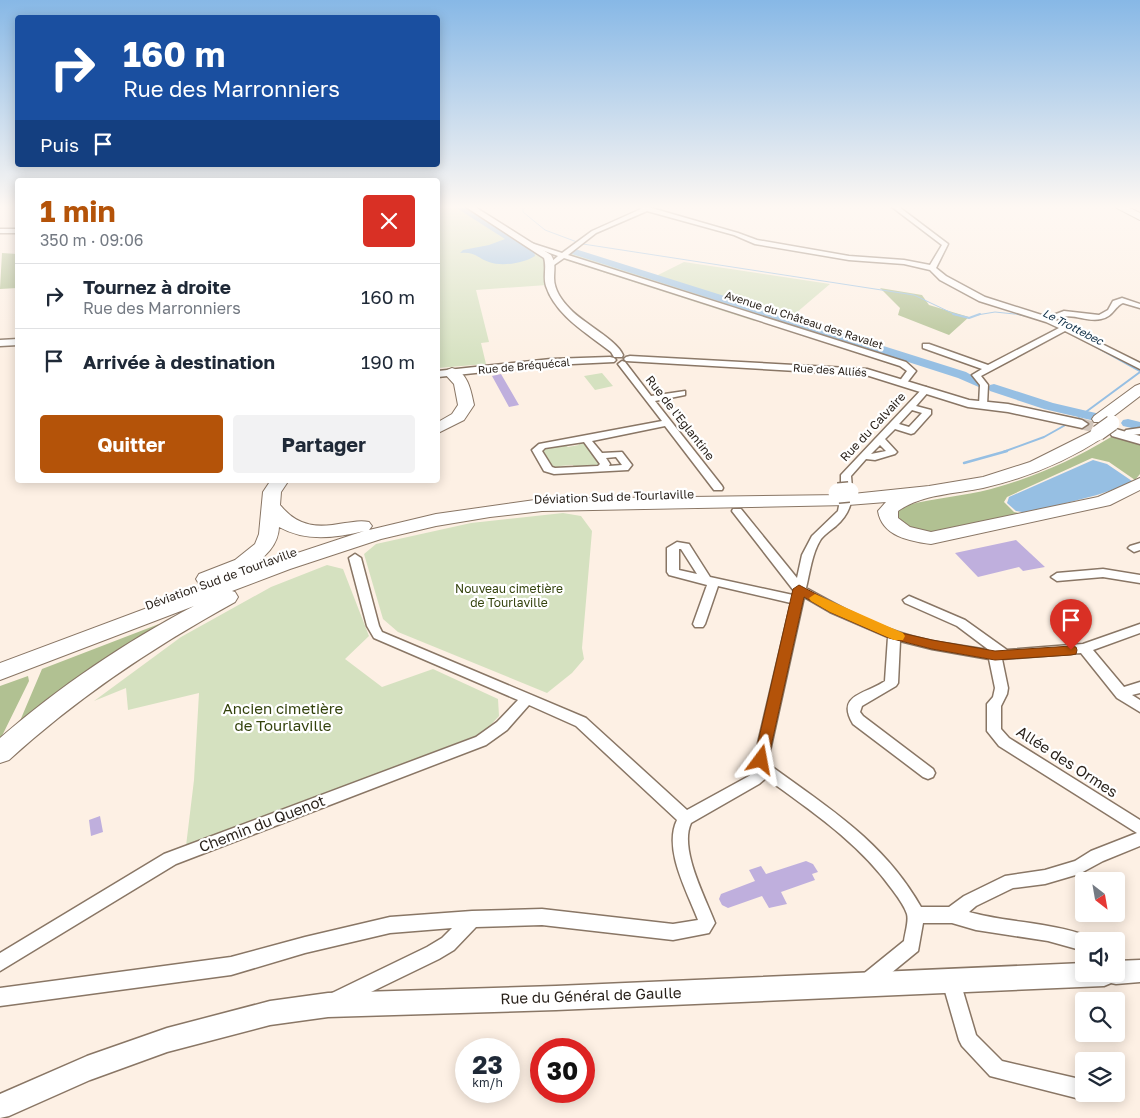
<!DOCTYPE html>
<html lang="fr">
<head>
<meta charset="utf-8">
<style>
	:root { --surface:#fff; --page:#f2f2f3; --text:#1f2937; --muted:#747a83; --line:#e0e1e3; --accent:#b45309 }
	body { margin:0; font-family:"Golos Text",sans-serif; background:var(--page); color:var(--text); height:100vh; display:flex; flex-direction:column; font-size:19px; white-space:nowrap }
	* { box-sizing:border-box; margin:0 }
	p { font-size:16px; color:var(--muted) }
	.icon { flex:none; width:28px; height:28px; fill:none; stroke:currentColor; stroke-width:2; stroke-linecap:round; stroke-linejoin:round }
	.map { position:relative; flex:1; overflow:hidden }
	.details { position:absolute; left:15px; top:178px; width:425px; height:305px; display:flex; flex-direction:column; background:var(--surface); border-radius:5px; box-shadow:0 2px 12px #0003 }
	.details>* { flex:none }
	.hud { position:absolute; left:15px; top:15px; width:425px; height:152px; border-radius:5px; box-shadow:0 2px 12px #0003; background:#1a4fa0; color:#fff; overflow:hidden }
	.needle { width:32px; rotate:149deg }
	.fabs { position:absolute; left:1075px; top:872px; display:grid; gap:10px }
	.fabs a { display:grid; place-items:center; width:50px; height:50px; border-radius:5px; background:var(--surface); box-shadow:0 2px 12px #0003; font-size:25px }
	.speed { position:absolute; left:455px; top:1038px; display:flex; gap:10px; font-size:25px; font-weight:700; text-align:center }
	.speed>* { display:grid; place-content:center; width:65px; height:65px; border-radius:50%; background:var(--surface); box-shadow:0 2px 12px #0003; line-height:1 }
	.speed small { font-size:12px; font-weight:400 }
	.speed .limit { border:8px solid #d22; background:#fff; color:#111 }
	.pin { position:absolute; display:grid; place-items:center; width:42px; height:42px; color:#fff; margin:-51px -21px; border-radius:50% 50% 50% 0; rotate:-45deg; box-shadow:0 0 5px #0007 }
	.pin .icon { rotate:45deg }
	.me { position:absolute; width:55px; margin:-28px; rotate:13deg; stroke-linejoin:round; filter:drop-shadow(0 0 4px #0008) }
	.turn { display:flex; align-items:center; gap:18px; height:105px; padding:0 25px; font-size:22px }
	.turn .icon { width:65px; height:65px; stroke-width:2.5 }
	.turn b { display:block; font-size:35px; line-height:42px }
	.then { display:flex; align-items:center; height:48px; padding:0 25px; background:#0003; gap:10px; font-size:19px }
	.round { display:grid; place-items:center; flex:none; width:52px; height:52px; border-radius:5px; background:var(--page) }
	.summary { display:flex; align-items:center; justify-content:space-between; height:85px; padding:0 25px }
	h1 { font-size:30px; font-weight:700; line-height:38px; color:var(--accent) }
	.action { display:flex; gap:10px; margin-top:auto; padding:10px 25px }
	.action a { flex:1; height:58px; border-radius:5px; background:var(--accent); color:#fff; font-size:20px; font-weight:700; line-height:58px; text-align:center }
	.action a+a { background:var(--page); color:var(--text) }
	ul { padding:0; list-style:none }
	li { display:flex; align-items:center; gap:15px; height:65px; padding:0 25px; border-top:1px solid var(--line) }
	li div { flex:1 }
	li b { display:block; font-size:19px }
	li em { font-style:normal }
	.map>svg:first-child { display:block }
</style>
</head>
<body>
<div class="map">
<svg width="1140" height="1118" viewBox="0 0 1140 1118">
	<rect width="100%" height="100%" fill="#fdf0e4"/>
	<path fill="#d5e1c0" d="M444,207H467L542,254L547,261V285L476,290L489,342L481,343L486,364L438,368V208Z
		M572,251L654,277L684,262L830,284L789,319L772,315L767,318L761,317L754,321L562,259Z
		M602,373L613,386L595,390L584,376Z
		M584,441L601,462L599,466L574,468L573,465L560,466L559,469L552,468L542,452L544,448L564,444L568,447L579,445L578,443Z
		M563,513L581,516L592,531L582,648L584,659L572,673L547,693L398,632L383,619L364,554L376,544L471,523Z
		M327,565L343,569L369,636L345,659L382,687L433,669L498,699L499,716L486,730L475,736L186,846L194,780L199,693L128,710L126,688L94,701L181,637L271,587Z"/>
	<path fill="#b1c192" d="M2,253L17,254V288L0,289Z
		M880,288L922,295L929,305L969,317L949,335L898,315L900,308Z
		M1111,437L1140,444V474L1135,480L1109,462L1092,458L1007,497L1004,502L1014,512L1029,515L931,534C919,532 907,528 898,517L899,510L908,505C935,498 964,496 991,489C1035,477 1073,460 1111,437Z
		M159,624L154,630L17,728L42,669Z
		M28,676L29,681L0,740V686Z"/>
	<path fill="#96bfe3" d="M455,207H465L534,251L535,256C524,263 502,267 489,262C477,258 475,251 460,253L463,250L489,245L505,239Z
		M1093,460L1107,464L1132,481L1121,487L1097,495L1028,513L1016,511L1007,503L1009,497Z"/>
	<g fill="none" stroke-linecap="round" stroke-linejoin="round">
		<path stroke="#96bfe3" stroke-width="1" d="M520,207L523,208V212L545,230L577,242
			M583,244L914,295L956,315
			M977,315L995,312L1024,315"/>
		<path stroke="#96bfe3" stroke-width="2" d="M953,314L969,318L980,314
			M1018,314L1027,316
			M1093,345L1140,371
			M1079,417L1140,372
			M1003,452L1044,437L1069,423"/>
		<path stroke="#96bfe3" stroke-width="2.5" d="M964,463L1007,451"/>
		<path fill="#96bfe3" fill-rule="evenodd" d="M572,248L966,372L987,384L981,388L958,378L569,253L567,251Z
			M994,384L1053,403L1100,414L1102,417L1095,421L1044,409L990,391L988,388L990,385Z
			M1128,419L1140,422V430L1123,426L1121,423L1123,420Z"/>
	</g>
	<path fill="#bfafdd" d="M501,374L519,405L509,407L492,376Z
		M1016,540L1045,567L1023,571L1019,567L978,577L955,553Z
		M100,816L103,832L91,836L89,820Z
		M806,861L813,864L818,872L812,874L815,880L781,892L787,904L769,908L762,896L728,908L722,905L719,899L721,894L755,881L749,870L761,866L766,874Z"/>
	<g fill="none" stroke-linecap="round" stroke-linejoin="round">
		<path stroke="#d2c6bb" stroke-width="11" stroke-dasharray="11 5.5" stroke-linecap="butt" d="M1082,424L1113,432"/>
		<defs>
			<path id="street" d="M639,207H648L738,233L757,240L849,256L904,260L930,265L942,245L892,207H899L948,244L936,268L946,276L985,297L1048,317L1064,311L1099,315L1108,310L1113,301L1122,298L1140,304V308L1123,303C1114,307 1113,317 1101,319C1085,323 1071,310 1055,320L1070,325V328L1140,363V369L1065,331L981,376L988,385L987,405L983,408L979,405L980,385L972,375L982,369L923,348V344H929L988,365L1059,328L1046,322L979,301L940,280L930,270L904,264L849,260L755,244L734,235L647,211L596,233L568,255L906,362L916,371L906,384L903,385L899,382L907,371L900,366L564,258L554,265H550V263L558,256L528,245L531,243L562,253L592,231L641,209Z
				M0,229H18V233H0Z
				M622,361L625,362L651,396L685,391V395L655,401L722,486L723,488L722,490H714L665,426L592,441L602,453L622,452L632,465L628,470L554,474L544,471L532,450L539,444L662,421L618,364ZM584,442L600,464L598,466L555,468L552,467L542,451L545,448ZM616,457L622,465L609,466L610,464L606,458Z
				M926,387L930,390L916,406L931,410V414L914,433L911,434L895,429L885,439L897,452L895,454L875,460L866,459L851,476C853,497 853,511 836,526C831,530 825,534 821,539C812,553 810,572 806,588C835,604 866,621 898,632C927,642 959,645 989,650L957,626L905,603L903,600L909,596L965,620L1007,650L1083,644L1140,624V633L1093,650L1124,687L1140,682V693L1132,695L1140,700V712L1117,698L1081,653L1002,659L1008,688L1007,694L1001,706V729L1009,738L1140,820V846L1103,861L1079,874L1045,884L1013,888L976,906L969,912C1008,923 1051,922 1090,937L1092,941H1084V951L1048,941L976,930L952,923H923L918,951L874,987L868,990L862,987L859,981L862,975L904,941C905,933 909,921 907,914C904,905 897,896 891,888C858,842 811,811 766,778L759,784L691,823C679,849 705,897 715,923L709,933L673,940L542,925L476,927L454,950L439,959L338,1008L332,1005L329,999L332,993L427,947L442,938L452,928L390,933L305,953L231,975L0,1006V988L231,957L305,937L390,917L472,911L542,909L673,924L698,920C687,891 663,849 677,820L576,726L529,705L507,730L486,745L176,864L0,971V953L164,854L476,737L497,722L518,700L374,638L367,626L349,558L355,554L361,558L379,626L382,632L586,718L687,810L749,776L757,768L754,760L791,603L718,586L705,624L703,627H695L693,624L707,585L669,575L667,572V548L677,542L689,544L710,577L793,595L794,591L732,511L733,509H741L797,578L802,555L812,536L838,511L841,496V475L923,388ZM912,410L922,413L909,427L899,424ZM880,445L886,451L871,454ZM679,549H681L697,574L679,570ZM804,597L830,612L888,637L885,681C867,694 835,694 853,724L923,777L928,779L933,777L935,773L933,769L863,716L860,712L862,706L896,686L898,683L900,641L932,649L989,659L995,688L993,697L987,704V731L999,746L1137,833L1091,851L1075,861L1045,870L1005,876L964,896L949,907H921C884,842 830,809 771,766L768,760Z
				M1140,428V434L1132,435L1126,439L1121,436L1126,430Z
				M1140,543V550L1134,552L1128,548L1130,546Z
				M1103,569L1140,575V583L1103,577L1057,581L1051,577L1057,573Z
				M951,972L957,975L960,981L976,1035L1002,1061L1084,1080V1094H1092L1091,1097L1084,1100L990,1076L962,1046L959,1040L942,981L945,975Z"/>
			<path id="secondary" d="M466,207H475L551,255C556,263 554,269 554,278C554,290 562,301 570,309C583,323 617,340 623,355L622,357H614L611,352C587,333 556,316 546,286C543,277 547,267 544,258Z
				M18,339V345L0,346V340Z
				M630,356L867,369L969,400L1008,404L1082,420L1088,424L1082,428L1008,412L968,407L866,375L626,361L624,359L626,357Z
				M610,357L614,358L616,360L614,362L551,365L438,377V371L551,359Z
				M1116,429L1140,436V444L1112,436L1110,433Z
				M1140,960V982L1116,984L1111,983L1104,986L556,1010L328,1017L270,1025L167,1052L90,1080L9,1116L0,1118V1094L87,1056L167,1028L270,1001L328,993L556,986L1084,963V974H1116V961Z"/>
			<path id="highway" d="M1115,207H1128L1140,213V220Z
				M452,368C468,372 471,391 474,405L464,420L438,433V422L452,414L458,405L454,384L444,373L447,370Z
				M1140,384V396L1106,422H1094L1092,419L1094,416L1135,386Z
				M1098,428L1104,429L1106,433L1104,437C1067,461 1027,478 983,488C955,494 922,494 898,511V518L910,527L931,532L1098,497L1140,478V490L1110,505L931,544C909,541 882,536 878,511L886,502L848,505L542,511L490,517L436,526L381,539L290,569L232,591L235,592L238,597L235,602C153,647 78,697 9,760L0,763V738C59,687 125,642 194,606L0,680V663L206,586L199,584L196,579L199,574L235,560L255,544L259,534L263,492L271,480H289L281,492L280,505C299,528 318,528 345,523C354,522 360,520 369,522L372,526L369,530L436,514L542,499L843,495L929,486L983,477L1030,462ZM279,527C306,542 335,538 364,531L249,569C264,557 278,547 279,527Z"/>
		</defs>
		<use href="#street" stroke="#897665" stroke-width="3"/>
		<use href="#secondary" stroke="#897665" stroke-width="3"/>
		<use href="#highway" stroke="#897665" stroke-width="2"/>
		<use href="#street" fill="#fff" fill-rule="evenodd"/>
		<use href="#secondary" fill="#fff" fill-rule="evenodd"/>
		<use href="#highway" fill="#fff" fill-rule="evenodd"/>
		<defs>
			<path id="highway-bridge-far1" d="M1098,433L1112,423"/>
			<path id="highway-bridge" d="M838,493L849,492"/>
		</defs>
		<use href="#highway-bridge-far1" stroke="#897665" stroke-width="17" stroke-linecap="butt"/>
		<use href="#highway-bridge" stroke="#897665" stroke-width="22" stroke-linecap="butt"/>
		<use href="#highway-bridge-far1" stroke="#fff" stroke-width="15"/>
		<use href="#highway-bridge" stroke="#fff" stroke-width="19"/>
	</g>
	<linearGradient id="sky" x2="0" y2="1"><stop stop-color="#87b8e6"/><stop offset="0.57" stop-color="#fef8f3"/><stop offset="1" stop-color="#fef8f3" stop-opacity="0"/></linearGradient>
	<rect width="1140" height="363" fill="url(#sky)"/>
	<path fill="#b45309" stroke="#753606" d="M799,585L839,606L897,632L932,640L995,651L1071,646L1076,647L1077,650L1076,654L1071,655L995,660L932,649L889,638L830,612L804,597L768,760L766,765L761,766L756,765L754,760L793,589Z"/>
	<path fill="#f59e0b" d="M815,594L903,633L905,636L903,640H894L830,612L811,601L809,598Z"/>
	<g text-anchor="middle" stroke-width="4.5" stroke-linejoin="round" paint-order="stroke">
		<g font-size="11" fill="#271f18" stroke="#fff">
			<text transform="translate(804 320) rotate(18)" y="4">Avenue du Château des Ravalet</text>
			<text transform="translate(524 366) rotate(-5)" y="4">Rue de Bréquécal</text>
			<text transform="translate(830 370) rotate(4)" y="4">Rue des Alliés</text>
		</g>
		<g font-size="11" font-style="italic" fill="#0e2e46" stroke="#fff">
			<text transform="translate(1073 327) rotate(27)" y="4">Le Trottebec</text>
		</g>
		<g font-size="12" fill="#271f18" stroke="#fff">
			<text transform="translate(680 418) rotate(52)" y="4">Rue de l'Eglantine</text>
			<text transform="translate(873 427) rotate(-47)" y="4">Rue du Calvaire</text>
			<text transform="translate(614 497) rotate(-2)" y="4">Déviation Sud de Tourlaville</text>
			<text transform="translate(221 579) rotate(-20)" y="4">Déviation Sud de Tourlaville</text>
		</g>
		<g font-size="12" fill="#33420c" stroke="#fff">
			<text x="509" y="593">Nouveau cimetière<tspan x="509" dy="14">de Tourlaville</tspan></text>
		</g>
		<g font-size="15" fill="#33420c" stroke="#fff">
			<text x="283" y="714">Ancien cimetière<tspan x="283" dy="17">de Tourlaville</tspan></text>
		</g>
		<g font-size="15" fill="#271f18" stroke="#fff">
			<text transform="translate(1067 762) rotate(33)" y="5">Allée des Ormes</text>
			<text transform="translate(262 824) rotate(-21)" y="5">Chemin du Quenot</text>
			<text transform="translate(591 996) rotate(-2)" y="5">Rue du Général de Gaulle</text>
		</g>
	</g>
</svg>
<div class="fabs">
<a><svg class="needle" viewBox="-14 -14 28 28"><path d="M0-13l5 13h-10z" fill="#e53935"/><path d="M0 13l5-13h-10z" fill="#747a83"/></svg></a>
<a><svg class="icon" aria-label="sound" viewBox="0 0 24 24"><path d="M4 9h4l5-4v14l-5-4H4zM17 9q2 3 0 6"/></svg></a>
<a><svg class="icon" aria-label="search" viewBox="0 0 24 24"><circle cx="10" cy="10" r="6"/><path d="M15 15l6 6"/></svg></a>
<a><svg class="icon" aria-label="layers" viewBox="0 0 24 24"><path d="M12 4l9 5-9 5-9-5zM3 14l9 5 9-5"/></svg></a>
</div>
<div class="speed"><div>23<small>km/h</small></div><div class="limit">30</div></div>
<div class="pin" style="left:1071px;top:650px;background:#d93025"><svg class="icon" aria-label="arrive" viewBox="0 0 24 24"><path d="M6 21V4h12l-3 4 3 4H6"/></svg></div>
<svg class="me" style="left:761px;top:760px" viewBox="-20 -20 40 40"><path d="M0-17L14 15 0 8-14 15z" fill="#b45309" stroke="#fff" stroke-width="4"/></svg>
<div class="hud">
<div class="turn"><svg class="icon" aria-label="right" viewBox="0 0 24 24"><path d="M7 20v-9h11M14 6l5 5-5 5"/></svg><div><b>160 m</b>Rue des Marronniers</div></div>
<div class="then">Puis<svg class="icon" aria-label="arrive" viewBox="0 0 24 24"><path d="M6 21V4h12l-3 4 3 4H6"/></svg></div>
</div>
<section class="details">
<div class="summary"><div><h1>1 min</h1><p>350 m · 09:06</p></div><a class="round" style="background:#d93025;color:#fff"><svg class="icon" aria-label="close" viewBox="0 0 24 24"><path d="M6 6l12 12M18 6L6 18"/></svg></a></div>
<ul>
<li><svg class="icon" aria-label="right" viewBox="0 0 24 24"><path d="M7 20v-9h11M14 6l5 5-5 5"/></svg><div><b>Tournez à droite</b><p>Rue des Marronniers</p></div><em>160 m</em></li>
<li><svg class="icon" aria-label="arrive" viewBox="0 0 24 24"><path d="M6 21V4h12l-3 4 3 4H6"/></svg><div><b>Arrivée à destination</b></div><em>190 m</em></li>
</ul>
<div class="action"><a>Quitter</a><a>Partager</a></div>
</section>
</div>
</body>
</html>
